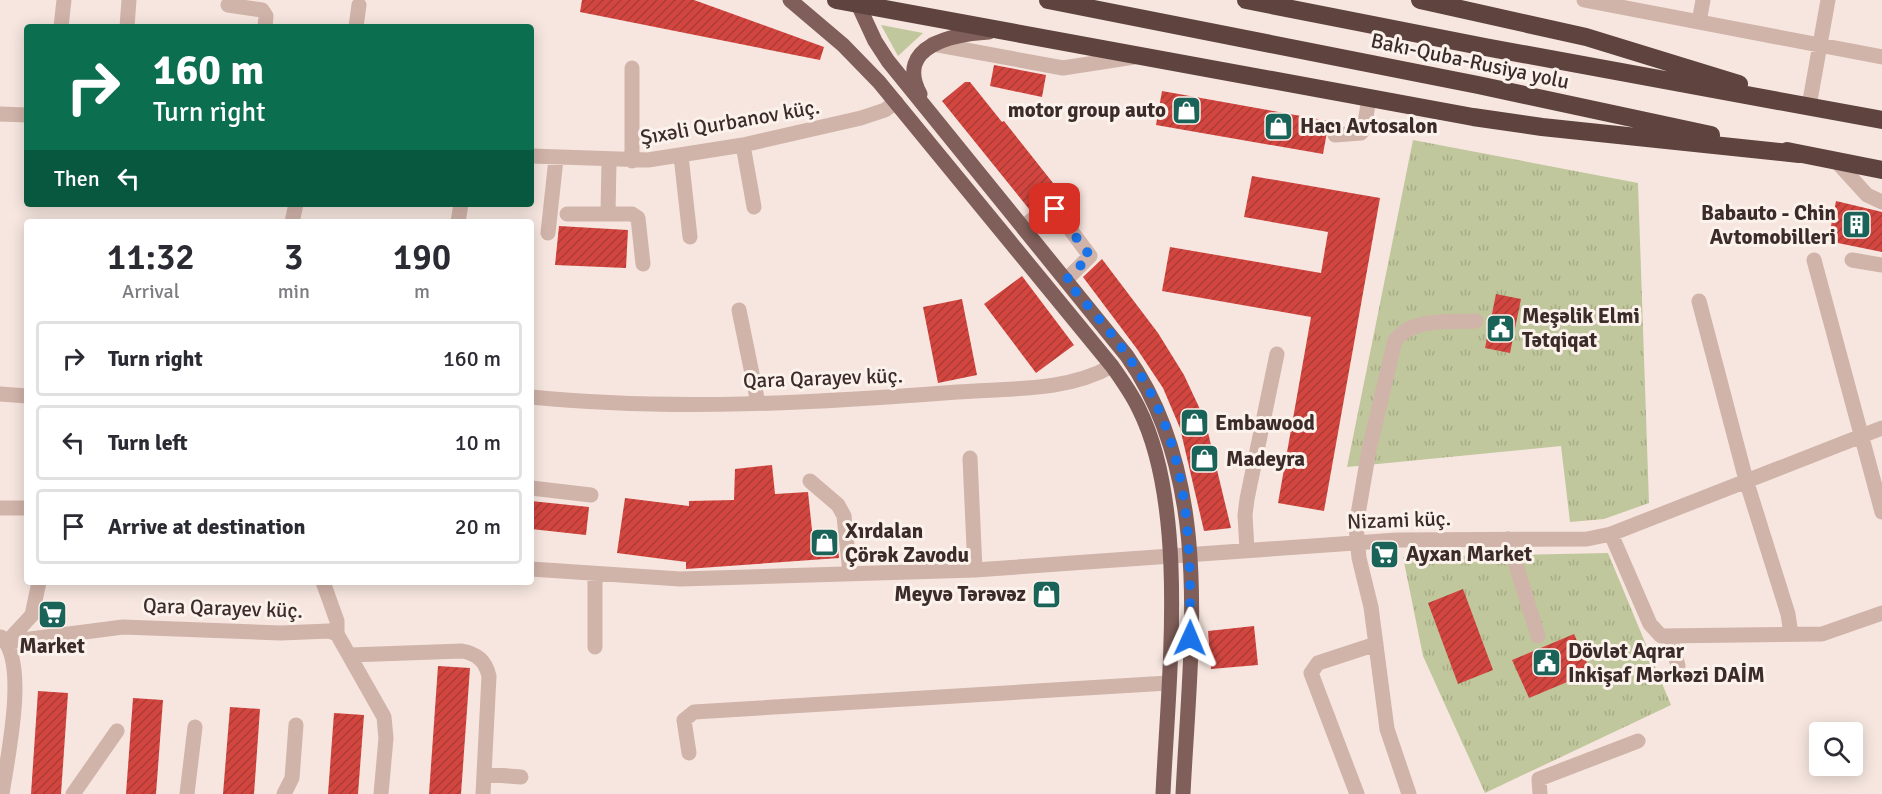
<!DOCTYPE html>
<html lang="en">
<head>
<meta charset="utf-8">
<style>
	:root { --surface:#fff; --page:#f7f7f7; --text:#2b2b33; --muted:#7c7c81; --line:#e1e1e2 }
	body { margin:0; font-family:Signika,sans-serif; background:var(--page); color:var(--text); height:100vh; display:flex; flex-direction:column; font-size:22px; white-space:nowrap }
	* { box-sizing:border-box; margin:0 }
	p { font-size:20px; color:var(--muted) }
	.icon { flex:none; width:33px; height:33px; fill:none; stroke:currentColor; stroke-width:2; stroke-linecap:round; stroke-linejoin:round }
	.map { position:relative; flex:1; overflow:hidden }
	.panel { position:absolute; left:24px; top:219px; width:510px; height:366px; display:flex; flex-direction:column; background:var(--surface); border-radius:6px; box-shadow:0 3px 15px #0003 }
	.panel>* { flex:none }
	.hud { position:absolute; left:24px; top:24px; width:510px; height:183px; border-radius:6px; box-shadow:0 3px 15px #0003; background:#0b6e4f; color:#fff; overflow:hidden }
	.buttons { position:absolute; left:1809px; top:722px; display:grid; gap:12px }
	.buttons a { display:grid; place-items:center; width:54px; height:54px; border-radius:6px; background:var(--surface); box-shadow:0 3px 15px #0003; font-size:30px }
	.pin { position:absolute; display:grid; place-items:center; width:51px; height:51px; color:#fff; margin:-26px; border-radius:12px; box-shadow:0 3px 9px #0006 }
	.me { position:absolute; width:66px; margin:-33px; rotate:1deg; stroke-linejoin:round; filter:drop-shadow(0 0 4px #0008) }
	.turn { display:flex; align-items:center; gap:21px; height:126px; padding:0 30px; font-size:27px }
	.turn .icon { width:78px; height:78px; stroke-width:2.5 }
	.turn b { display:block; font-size:42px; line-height:51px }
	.then { display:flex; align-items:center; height:57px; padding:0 30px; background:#0003; gap:12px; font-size:22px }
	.eta { display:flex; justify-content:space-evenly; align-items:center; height:102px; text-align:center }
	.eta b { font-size:36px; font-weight:600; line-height:42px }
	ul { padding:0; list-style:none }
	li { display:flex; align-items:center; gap:18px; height:75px; margin:0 12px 9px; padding:0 18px; border:3px solid var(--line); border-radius:6px }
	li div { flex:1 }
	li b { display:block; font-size:22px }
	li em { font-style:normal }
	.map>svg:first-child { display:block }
</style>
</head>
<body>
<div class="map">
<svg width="1882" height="794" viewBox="0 0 1882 794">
	<defs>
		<pattern id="park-tufts" width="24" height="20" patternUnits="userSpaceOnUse" patternTransform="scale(1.5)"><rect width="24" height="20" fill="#c1c79c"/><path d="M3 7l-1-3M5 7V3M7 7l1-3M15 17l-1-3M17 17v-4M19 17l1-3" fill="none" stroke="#a7ab86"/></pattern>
		<pattern id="building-hatch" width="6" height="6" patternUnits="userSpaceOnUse" patternTransform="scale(1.5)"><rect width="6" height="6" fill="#d34640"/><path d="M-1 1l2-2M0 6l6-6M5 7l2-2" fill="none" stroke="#ac3b36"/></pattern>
	</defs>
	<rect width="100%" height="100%" fill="#f6e6df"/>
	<path fill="#c1c79c" d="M881,25L923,33L898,56Z"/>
	<path fill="url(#park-tufts)" d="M1413,140L1638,183L1649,503L1604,519L1570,522L1561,446L1347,467Z
		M1608,553L1671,705L1485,793L1423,656L1403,557Z"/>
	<path fill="url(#building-hatch)" d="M582,0H694L824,47L820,60L580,12Z
		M994,65L1046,75L1042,97L990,86Z
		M965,82H970L1002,122L1004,121L1057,188L1029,209L942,101Z
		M1162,91L1329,121L1323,154L1156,125Z
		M1252,176L1380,198L1324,511L1278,503L1311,317L1162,291L1170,247L1321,273L1328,232L1244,217Z
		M1836,201L1882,212V252L1828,241Z
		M559,226L628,230L626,268L555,265Z
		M1102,259L1158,333L1184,375L1205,420L1231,528L1204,531L1180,428L1163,388L1137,349L1083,277Z
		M1022,276L1074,345L1036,373L984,304Z
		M1496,294L1521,299L1510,353L1485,348Z
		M962,299L977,375L938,383L923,307Z
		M772,465L775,494L808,492L812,530H836L839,558L686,569V562L617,553L625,498L689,506V501L734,500L735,469Z
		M531,501L589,507L586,535L531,529Z
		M1463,589L1493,670L1458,684L1428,603Z
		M1254,626L1258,665L1211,669L1208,631Z
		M1574,634L1591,672L1529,698L1512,660Z
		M438,666L470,668L461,794H429Z
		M38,691L68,693L61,794H31Z
		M133,698L163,700L156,794H126Z
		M230,707L260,709L254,794H223Z
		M334,713L364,715L358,794H328Z"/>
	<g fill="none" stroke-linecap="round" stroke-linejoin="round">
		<path stroke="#d0b3a9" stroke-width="15" d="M1584,0L1882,57
			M228,5L262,10L266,16L265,27
			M1699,22L1703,0
			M61,27L64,0
			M127,27L129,0
			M356,27L359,5
			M933,44L1063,68L1134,57
			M632,68V161
			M1809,106L1828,0
			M0,114L27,115
			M1335,135L1361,133L1364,129L1369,98
			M743,145L754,207
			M531,156L648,160L743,145L861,118L885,110L896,102
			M681,156L690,237
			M1836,161L1867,195L1882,202
			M567,214H632L638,218L643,264
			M608,214L609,161
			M292,222L296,204
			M458,222L461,204
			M1023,227L1046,209H1055L1090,256L1066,280
			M548,233L556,159
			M1814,260L1882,512
			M1852,260L1882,265
			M1699,301L1746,480L1788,614L1791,634
			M739,310L758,403
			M0,394L27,396
			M531,397C672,411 816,403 957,392C1009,388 1066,392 1112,366
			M970,458L975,570
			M810,481L838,505L844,516L850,573
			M531,488L591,495
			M0,508H27
			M1611,534L1650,624L1661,636L1822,634L1882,613
			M1508,539L1538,636
			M1247,550L1245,515L1247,499L1277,354
			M531,569L680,579L975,570L1397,540L1587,539L1611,534L1882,428
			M323,582L337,621V634
			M1670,636L1678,666
			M1,637C29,661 7,759 2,794
			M7,642L123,627L281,633L329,631L337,634L384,717L386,738L381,794
			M7,642L32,615L39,582
			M595,647V575
			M350,655L462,651C477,654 485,660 489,676L483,794
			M689,753L684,720L694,712L1168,683
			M484,774L521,777
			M73,794L117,731
			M187,794L195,727
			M284,794L292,778L296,725
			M1357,794L1311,673L1318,663L1376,644
			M1409,794L1387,729L1371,607L1359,558L1356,526L1369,450L1395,340C1415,317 1447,323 1476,321
			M1540,794L1539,779L1638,741"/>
		<path stroke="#805e59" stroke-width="15" d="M790,0L843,45L879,82L1112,366C1122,380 1132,394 1139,409C1189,509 1168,683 1163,794
			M856,0L875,41L888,61L1127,356C1215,482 1190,648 1183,794
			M920,94C894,45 955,34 989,32"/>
		<path stroke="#5e433f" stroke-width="18" d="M836,0L1473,117L1542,127L1799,154
			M1048,0L1478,85L1711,135
			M1246,0L1485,47L1882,120
			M1420,0L1586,37L1739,84
			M1787,151L1882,170"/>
	</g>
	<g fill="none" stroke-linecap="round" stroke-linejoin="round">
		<path stroke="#1a73e8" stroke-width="10" stroke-dasharray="0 18" d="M1055,209L1090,256L1066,280C1093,312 1123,345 1144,381C1190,459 1191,550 1190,638"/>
	</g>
	<defs>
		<symbol id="shop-square" viewBox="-11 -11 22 22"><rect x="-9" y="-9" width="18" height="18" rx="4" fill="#196359" stroke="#fcf2ec"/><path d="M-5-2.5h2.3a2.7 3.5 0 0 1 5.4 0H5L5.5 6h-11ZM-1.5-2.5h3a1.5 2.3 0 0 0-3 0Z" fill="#fff"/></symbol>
		<symbol id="building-square" viewBox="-11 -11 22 22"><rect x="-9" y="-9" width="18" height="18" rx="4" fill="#196359" stroke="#fcf2ec"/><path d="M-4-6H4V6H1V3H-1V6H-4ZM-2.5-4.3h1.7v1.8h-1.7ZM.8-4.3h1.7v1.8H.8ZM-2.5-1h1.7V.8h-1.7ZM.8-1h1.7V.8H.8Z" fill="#fff"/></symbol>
		<symbol id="civic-square" viewBox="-11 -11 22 22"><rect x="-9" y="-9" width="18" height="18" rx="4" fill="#196359" stroke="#fcf2ec"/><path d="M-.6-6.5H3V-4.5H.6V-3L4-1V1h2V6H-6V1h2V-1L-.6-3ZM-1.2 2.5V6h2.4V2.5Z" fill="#fff"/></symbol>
		<symbol id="supermarket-square" viewBox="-11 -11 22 22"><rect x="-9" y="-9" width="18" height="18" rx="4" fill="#196359" stroke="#fcf2ec"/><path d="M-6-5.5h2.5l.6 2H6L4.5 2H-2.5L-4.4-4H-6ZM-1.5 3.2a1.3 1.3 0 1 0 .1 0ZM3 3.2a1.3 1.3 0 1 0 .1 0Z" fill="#fff"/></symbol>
	</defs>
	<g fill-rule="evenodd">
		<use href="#shop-square" x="1170" y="94" width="33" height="33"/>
		<use href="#shop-square" x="1262" y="110" width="33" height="33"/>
		<use href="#building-square" x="1840" y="208" width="33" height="33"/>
		<use href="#civic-square" x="1484" y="312" width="33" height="33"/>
		<use href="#shop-square" x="1178" y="406" width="33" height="33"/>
		<use href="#shop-square" x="1188" y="442" width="33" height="33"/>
		<use href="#shop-square" x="808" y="526" width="33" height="33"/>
		<use href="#supermarket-square" x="1368" y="538" width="33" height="33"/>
		<use href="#shop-square" x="1030" y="578" width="33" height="33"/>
		<use href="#supermarket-square" x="36" y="598" width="33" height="33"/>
		<use href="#civic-square" x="1530" y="646" width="33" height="33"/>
	</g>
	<g text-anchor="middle" stroke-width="6" stroke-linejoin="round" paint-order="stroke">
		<g font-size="21" fill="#3c2c29" stroke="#fcf2ec">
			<text transform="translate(1470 61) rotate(12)" y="7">Bakı-Quba-Rusiya yolu</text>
			<text transform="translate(730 122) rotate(-10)" y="7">Şıxəli Qurbanov küç.</text>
			<text transform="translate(823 378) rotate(-2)" y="7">Qara Qarayev küç.</text>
			<text transform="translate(1399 520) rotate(-2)" y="7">Nizami küç.</text>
			<text transform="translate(223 608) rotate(2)" y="7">Qara Qarayev küç.</text>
		</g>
		<g font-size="21" font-weight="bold" fill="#3c2c29" stroke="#fcf2ec" text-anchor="start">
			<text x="1166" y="117" text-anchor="end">motor group auto</text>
			<text x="1300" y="133">Hacı Avtosalon</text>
			<text x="1836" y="220" text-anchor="end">Babauto - Chin<tspan x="1836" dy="24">Avtomobilleri</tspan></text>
			<text x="1522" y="323">Meşəlik Elmi<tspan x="1522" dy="24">Tətqiqat</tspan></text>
			<text x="1215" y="430">Embawood</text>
			<text x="1226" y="466">Madeyra</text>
			<text x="845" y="538">Xırdalan<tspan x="845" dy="24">Çörək Zavodu</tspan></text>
			<text x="1406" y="561">Ayxan Market</text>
			<text x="1026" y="601" text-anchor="end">Meyvə Tərəvəz</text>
			<text x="52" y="653" text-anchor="middle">Market</text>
			<text x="1568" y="658">Dövlət Aqrar<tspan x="1568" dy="24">Inkişaf Mərkəzi DAİM</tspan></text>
		</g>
	</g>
</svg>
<div class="buttons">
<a><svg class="icon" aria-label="search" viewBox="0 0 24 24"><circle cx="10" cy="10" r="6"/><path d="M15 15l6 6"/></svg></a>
</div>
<div class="pin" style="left:1055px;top:209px;background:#d93025"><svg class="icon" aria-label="arrive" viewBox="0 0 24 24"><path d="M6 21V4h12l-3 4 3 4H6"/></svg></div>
<svg class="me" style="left:1190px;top:638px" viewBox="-20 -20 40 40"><path d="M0-17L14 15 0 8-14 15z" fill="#1a73e8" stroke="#fff" stroke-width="4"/></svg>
<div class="hud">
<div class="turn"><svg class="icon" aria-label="right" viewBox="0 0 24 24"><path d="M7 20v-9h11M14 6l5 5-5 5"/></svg><div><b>160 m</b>Turn right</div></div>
<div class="then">Then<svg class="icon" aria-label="left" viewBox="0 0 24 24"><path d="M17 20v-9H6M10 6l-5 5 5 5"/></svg></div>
</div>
<section class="panel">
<div class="eta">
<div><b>11:32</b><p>Arrival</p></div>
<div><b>3</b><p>min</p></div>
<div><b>190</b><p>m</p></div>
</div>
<ul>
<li><svg class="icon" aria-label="right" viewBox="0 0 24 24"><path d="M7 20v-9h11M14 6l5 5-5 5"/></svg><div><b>Turn right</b></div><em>160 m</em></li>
<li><svg class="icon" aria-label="left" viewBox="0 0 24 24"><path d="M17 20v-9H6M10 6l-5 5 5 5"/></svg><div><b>Turn left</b></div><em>10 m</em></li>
<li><svg class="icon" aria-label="arrive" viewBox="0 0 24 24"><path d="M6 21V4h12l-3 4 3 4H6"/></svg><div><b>Arrive at destination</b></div><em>20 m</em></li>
</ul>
</section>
</div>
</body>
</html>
